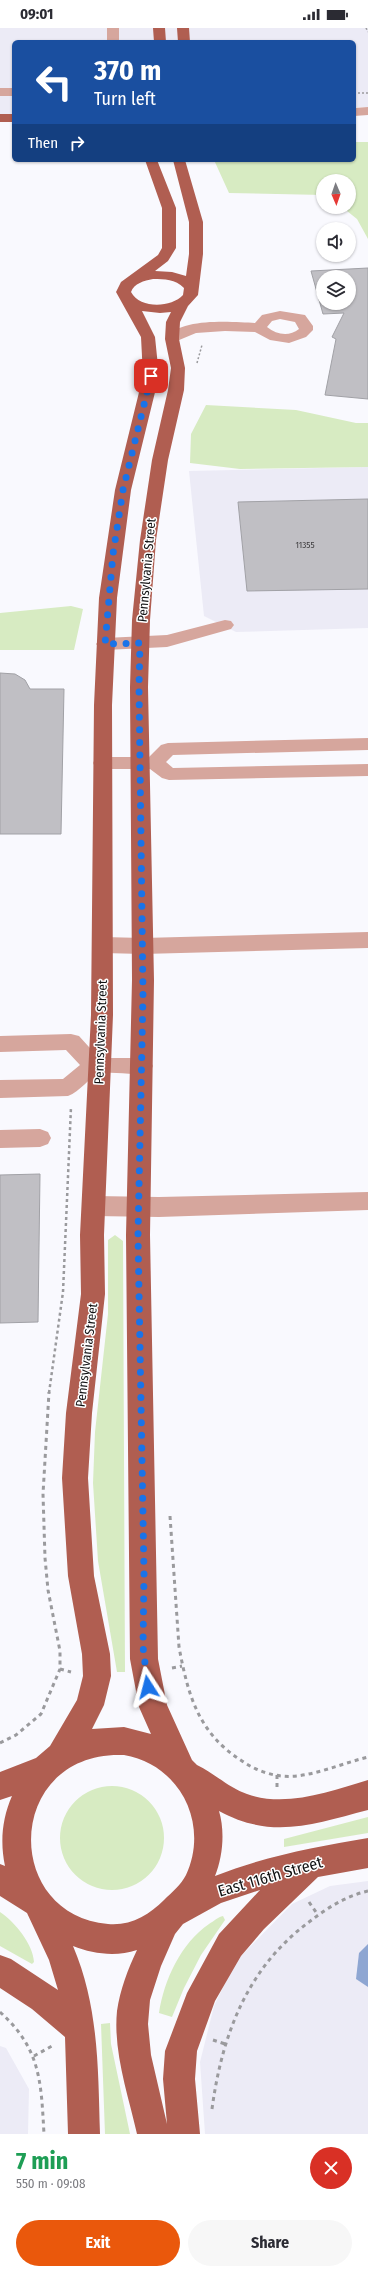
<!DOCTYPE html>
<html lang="en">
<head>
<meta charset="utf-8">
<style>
	:root { --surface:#fff; --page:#f7f7f7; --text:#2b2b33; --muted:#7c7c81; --accent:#ea580c }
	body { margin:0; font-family:"Fira Sans Condensed",sans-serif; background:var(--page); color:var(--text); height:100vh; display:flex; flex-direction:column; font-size:15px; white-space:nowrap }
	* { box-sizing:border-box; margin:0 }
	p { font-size:13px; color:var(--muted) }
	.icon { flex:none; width:22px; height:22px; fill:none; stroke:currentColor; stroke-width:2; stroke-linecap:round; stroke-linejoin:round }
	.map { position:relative; height:2106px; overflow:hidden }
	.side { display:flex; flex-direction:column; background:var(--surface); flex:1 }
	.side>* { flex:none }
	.banner { position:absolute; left:12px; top:12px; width:344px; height:122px; border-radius:6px; box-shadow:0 1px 3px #0004; background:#1a4fa0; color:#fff; overflow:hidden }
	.needle { width:26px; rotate:178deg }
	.buttons { position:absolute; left:316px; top:146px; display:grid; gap:8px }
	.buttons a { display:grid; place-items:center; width:40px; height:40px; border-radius:50%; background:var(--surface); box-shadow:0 1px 3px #0004; font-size:20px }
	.pin { position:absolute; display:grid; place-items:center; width:34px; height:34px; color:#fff; margin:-17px; border-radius:8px; box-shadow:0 2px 6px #0006 }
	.me { position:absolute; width:44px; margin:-22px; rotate:351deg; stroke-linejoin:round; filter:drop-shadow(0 0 3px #0008) }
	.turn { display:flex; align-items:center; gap:14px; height:84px; padding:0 16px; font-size:18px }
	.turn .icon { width:52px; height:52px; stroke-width:2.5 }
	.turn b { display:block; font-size:28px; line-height:34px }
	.then { display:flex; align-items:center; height:38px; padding:0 16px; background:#0003; gap:8px; font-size:15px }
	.round { display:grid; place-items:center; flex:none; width:42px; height:42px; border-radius:21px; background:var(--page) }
	.overview { display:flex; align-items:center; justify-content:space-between; height:68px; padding:0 16px }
	h1 { font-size:24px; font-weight:700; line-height:30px; color:#1e9e55 }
	.primary-button { display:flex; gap:8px; margin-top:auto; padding:8px 16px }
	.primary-button a { flex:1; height:46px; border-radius:24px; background:var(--accent); color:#fff; font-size:16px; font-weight:700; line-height:46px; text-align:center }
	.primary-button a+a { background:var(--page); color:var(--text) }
	.status { display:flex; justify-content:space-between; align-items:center; height:28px; padding:0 20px; background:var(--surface); direction:ltr }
	.status svg { height:11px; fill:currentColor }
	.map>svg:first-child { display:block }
</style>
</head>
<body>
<div class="status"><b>09:01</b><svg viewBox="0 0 49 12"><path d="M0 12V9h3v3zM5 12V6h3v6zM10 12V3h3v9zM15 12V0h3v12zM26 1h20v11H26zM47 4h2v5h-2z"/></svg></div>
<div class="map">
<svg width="368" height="2106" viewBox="0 0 368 2106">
	<rect width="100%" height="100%" fill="#f9f9fe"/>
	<path fill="#ecebf6" d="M0,0H368V79H354V14H14V86L0,87Z
		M368,439V600L236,604L204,588L189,443Z
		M368,1853V2106H205L200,2034L214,1978L236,1933L292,1876L330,1858Z
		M0,2018L6,2020L29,2061L28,2106H0Z"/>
	<path fill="#d7ebc2" d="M354,114H368V211L357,191L342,179H349V153H323V167L229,165L214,132H354Z
		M206,377L296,382L356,395H368V439L240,441L190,435L191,406Z
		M71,578L83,581L74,622H0V585Z
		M115,1207L123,1213L125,1644H117L98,1533L93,1455L95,1404L108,1286V1212Z
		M60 1810a52 52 0 1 1 104 0a52 52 0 1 1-104 0Z
		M368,1789V1805L284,1819V1811Z
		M0,1884C15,1894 33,1916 34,1934L32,1936L0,1918Z
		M223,1888L225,1892L201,1927L184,1960L172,1989L159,1985C164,1952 181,1915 209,1896C214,1893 218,1889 223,1888Z
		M110,1995L111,2016L130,2106H105L101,1996Z"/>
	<path fill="#8ea6d2" d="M368,1916V1959L356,1951L359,1925Z"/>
	<path fill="#c0bfc4" stroke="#a1a1a6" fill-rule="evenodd" d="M368,240V371L325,367L336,311L332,309L344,285L323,286L311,243ZM323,249H349V275H323Z
		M368,471V561L247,563L238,474Z
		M0,645L15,646L25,652L30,661H64L61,806H0Z
		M40,1146L38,1294L0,1295V1147Z"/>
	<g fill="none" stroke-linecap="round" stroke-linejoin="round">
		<path stroke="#9a9a9d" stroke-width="1.5" stroke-dasharray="2 2" stroke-linecap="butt" d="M366,0L368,4
			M354,65H368
			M197,335L202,317"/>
		<path stroke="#9a9a9d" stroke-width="2.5" stroke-dasharray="3 3" stroke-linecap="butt" d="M49,1365L63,1264L71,1079"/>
		<path stroke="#9a9a9d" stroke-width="3" stroke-dasharray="4 4" stroke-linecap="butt" d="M170,1488L179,1619C188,1667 198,1705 242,1733C258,1744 277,1750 297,1748C321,1745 344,1735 368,1729
			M172,1640L182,1638
			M60,1641L71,1644
			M0,1715L16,1707L41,1686L60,1641V1623L48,1562L45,1530L43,1466L49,1364
			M277,1747V1759
			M309,1874L318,1887
			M0,1984C41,2021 41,2054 44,2106
			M213,2012L225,2016
			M34,2028L52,2018
			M212,2081C222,2007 247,1940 309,1894C327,1880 346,1868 368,1863"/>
		<path fill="#d6a69d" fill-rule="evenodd" d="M107,0H119V14H107Z
			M0,60H14V68H0Z
			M368,79V87L354,88V80Z
			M280,283L305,287L313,298V302L306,309L289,315L270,312L255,304L225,303L196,305L172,315L165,311C180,289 232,294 255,295L262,287ZM280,291L295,294L299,301C289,309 277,307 267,299L272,293Z
			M225,592L231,593L234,597L231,601L167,619L105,622L99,620L96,616L99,612L105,610L167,607Z
			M368,710V722L173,727L166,734L173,740L368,736V748L169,752L162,750L150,741H102L95,739L93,735L95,731L102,729H149L161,717L168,715Z
			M368,904V920L143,926L103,925L96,922L93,917L96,912L103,909L143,910Z
			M71,1006L79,1008L99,1030H142L150,1032L153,1038L150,1044C133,1049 114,1042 99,1046C89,1049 80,1064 68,1068L0,1070V1052L63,1051L80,1037L66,1022L0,1024V1008Z
			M40,1101L48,1104L51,1110L48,1116L40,1119L0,1120V1102Z
			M368,1164V1182L159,1189L94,1188L86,1185L82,1178L86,1171L94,1168L159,1169Z"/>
		<path fill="#b05e51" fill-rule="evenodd" d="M153,0H165L166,14H154Z
			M177,0H189L190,14H178Z
			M0,86H14V94H0Z
			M145,132H157L176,180V220L168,233L155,243L172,244L186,248L189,226V194L173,132H185L203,194V226L198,267L188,278L180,294L179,311L185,340L184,362L168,432L156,512L150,592L148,659L154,952L150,1207L158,1631L167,1677L192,1732L197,1737C214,1745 229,1760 247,1766C287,1780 330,1763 368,1752V1782C314,1796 272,1812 219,1783C225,1803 223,1828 215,1848C265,1828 316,1819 368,1810V1840L318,1849L264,1901L241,1928L215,1973L197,2023L195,2051L200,2106H137C128,2066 113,2024 117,1983C120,1962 128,1941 137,1922C116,1929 93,1926 73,1918C99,1979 98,2041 100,2106H68L65,2009L32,1981L0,1960V1927L11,1931L58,1962L49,1932L27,1885L0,1868V1836L5,1838C0,1814 2,1791 12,1768L0,1772V1744L36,1730L50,1718L77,1672L83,1648L82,1626L68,1548L62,1450L66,1385L81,1266L80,1207L91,987L94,677L99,570L115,462L143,348L141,309L116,264L121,254L158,227L162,220V180ZM153,251C165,251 175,251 184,260L183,267C171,280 140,281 131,264C134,255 144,253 153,251ZM142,283L160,285L171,284L166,294L165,311L171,340L168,362L152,432L140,512L132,592L130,659L132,952L126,1207L130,1631L139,1679L151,1706L124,1699L92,1701L104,1677L111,1648L110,1626L94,1548L88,1450L92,1385L105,1266L104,1207L113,987L112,677L117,570L131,462L159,348L155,309ZM124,1727C179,1736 210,1795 186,1847C181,1857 172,1864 164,1872C149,1887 131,1898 108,1896C0,1886 6,1722 124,1727ZM260,1862L219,1906L187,1965L165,2023L163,2051L167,2096L151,2027L148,1996L150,1972L161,1938L175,1906L183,1896L221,1875Z"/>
	</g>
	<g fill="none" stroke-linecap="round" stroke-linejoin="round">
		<path stroke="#1a73e8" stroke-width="7" stroke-dasharray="0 12.6" d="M148,1659L143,1619L144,1546L138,1207L143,966L139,659L140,615L105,616L113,526L123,462L151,348"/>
	</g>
	<g text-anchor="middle" stroke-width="3" stroke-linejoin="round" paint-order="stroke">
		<g font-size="9" fill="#3e3d3f">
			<text x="305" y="520">11355</text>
		</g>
		<g font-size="13" fill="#121213" stroke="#fff">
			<text transform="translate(146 542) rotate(-85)" y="5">Pennsylvania Street</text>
			<text transform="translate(100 1004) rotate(-88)" y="5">Pennsylvania Street</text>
			<text transform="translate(86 1327) rotate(-83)" y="5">Pennsylvania Street</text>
		</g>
		<g font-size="16" fill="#121213" stroke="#fff">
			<text transform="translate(270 1848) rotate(-16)" y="6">East 116th Street</text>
		</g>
	</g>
</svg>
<div class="buttons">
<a><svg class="needle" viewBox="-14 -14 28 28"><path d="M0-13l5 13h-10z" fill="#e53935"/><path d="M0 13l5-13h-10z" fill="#7c7c81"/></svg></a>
<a><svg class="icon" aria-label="sound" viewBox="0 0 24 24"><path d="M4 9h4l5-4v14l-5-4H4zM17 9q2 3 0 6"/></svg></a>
<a><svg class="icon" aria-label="layers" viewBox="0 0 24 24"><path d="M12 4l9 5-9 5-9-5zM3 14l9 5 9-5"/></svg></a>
</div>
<div class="pin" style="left:151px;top:348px;background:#d93025"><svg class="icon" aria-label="arrive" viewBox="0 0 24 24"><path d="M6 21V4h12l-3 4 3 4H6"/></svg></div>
<svg class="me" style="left:148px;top:1659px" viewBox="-20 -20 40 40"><path d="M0-17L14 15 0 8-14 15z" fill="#1a73e8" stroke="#fff" stroke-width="4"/></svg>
<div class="banner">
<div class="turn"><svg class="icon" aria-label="left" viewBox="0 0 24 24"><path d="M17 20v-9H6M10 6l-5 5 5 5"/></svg><div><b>370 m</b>Turn left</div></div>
<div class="then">Then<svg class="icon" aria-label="right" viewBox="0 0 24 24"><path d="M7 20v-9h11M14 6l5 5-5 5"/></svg></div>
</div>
</div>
<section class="side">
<div class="overview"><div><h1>7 min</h1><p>550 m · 09:08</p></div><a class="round" style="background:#d93025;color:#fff"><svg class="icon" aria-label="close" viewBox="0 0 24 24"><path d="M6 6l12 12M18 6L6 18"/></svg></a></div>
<div class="primary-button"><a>Exit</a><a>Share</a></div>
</section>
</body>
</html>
